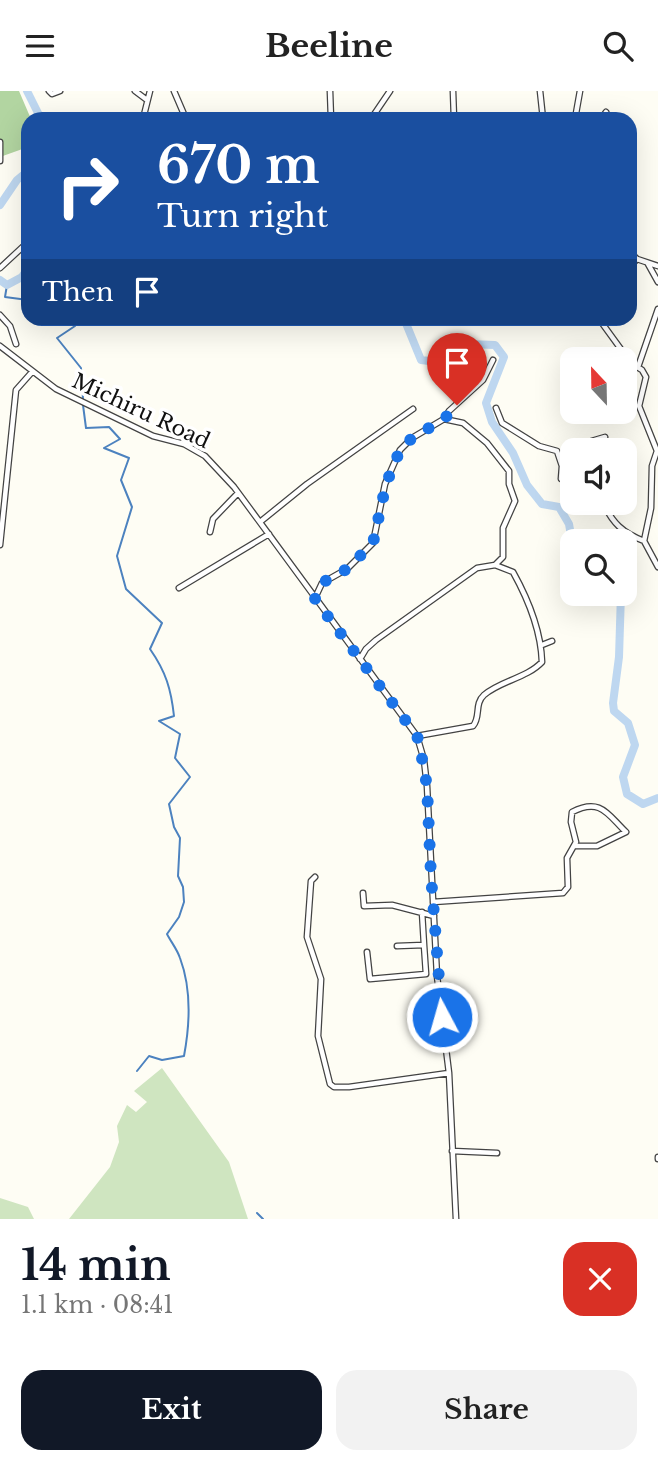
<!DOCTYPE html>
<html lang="en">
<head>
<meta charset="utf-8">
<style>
	:root { --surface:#fff; --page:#f2f2f2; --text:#222; --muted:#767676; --accent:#111827 }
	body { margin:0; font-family:"Libre Baskerville",serif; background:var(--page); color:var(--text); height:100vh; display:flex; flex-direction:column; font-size:26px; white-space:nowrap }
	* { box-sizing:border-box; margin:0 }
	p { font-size:23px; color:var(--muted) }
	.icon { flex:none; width:38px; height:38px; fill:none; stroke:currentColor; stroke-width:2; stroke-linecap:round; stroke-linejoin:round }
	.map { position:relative; height:1128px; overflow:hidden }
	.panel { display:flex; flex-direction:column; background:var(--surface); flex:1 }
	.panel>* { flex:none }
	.banner { position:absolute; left:21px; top:21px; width:616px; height:214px; border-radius:21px; box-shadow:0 7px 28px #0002; background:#1a4fa0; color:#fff; overflow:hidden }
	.needle { width:46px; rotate:338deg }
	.controls { position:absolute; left:560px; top:256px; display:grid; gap:14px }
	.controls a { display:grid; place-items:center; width:77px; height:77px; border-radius:14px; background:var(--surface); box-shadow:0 7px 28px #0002; font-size:35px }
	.pin { position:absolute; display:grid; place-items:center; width:60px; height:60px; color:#fff; margin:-72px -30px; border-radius:50% 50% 50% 0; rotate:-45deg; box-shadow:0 0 7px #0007 }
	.pin .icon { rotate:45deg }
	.me { position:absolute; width:77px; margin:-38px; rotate:354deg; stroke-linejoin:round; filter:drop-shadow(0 0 5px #0008) }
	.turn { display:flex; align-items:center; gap:24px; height:147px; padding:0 21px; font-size:32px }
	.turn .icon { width:91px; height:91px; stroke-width:2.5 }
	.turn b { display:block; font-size:49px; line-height:60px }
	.then { display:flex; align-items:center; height:66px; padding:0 21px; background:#0003; gap:14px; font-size:26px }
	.round { display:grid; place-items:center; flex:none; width:74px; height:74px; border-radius:21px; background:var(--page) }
	.summary { display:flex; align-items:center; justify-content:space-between; height:119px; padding:0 21px }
	h1 { font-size:42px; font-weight:800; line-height:52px; color:var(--accent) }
	.button { display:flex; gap:14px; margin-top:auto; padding:14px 21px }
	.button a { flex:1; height:80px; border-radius:21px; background:var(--accent); color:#fff; font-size:28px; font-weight:800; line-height:80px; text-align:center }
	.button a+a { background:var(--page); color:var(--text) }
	header { display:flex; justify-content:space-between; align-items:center; height:91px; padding:0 21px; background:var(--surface); font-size:32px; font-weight:800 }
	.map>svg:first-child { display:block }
</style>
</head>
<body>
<header><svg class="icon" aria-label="menu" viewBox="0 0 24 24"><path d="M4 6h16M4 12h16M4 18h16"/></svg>Beeline<svg class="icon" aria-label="search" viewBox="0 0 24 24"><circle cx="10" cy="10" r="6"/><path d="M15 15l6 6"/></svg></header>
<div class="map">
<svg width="658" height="1128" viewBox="0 0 658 1128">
	<rect width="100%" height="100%" fill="#fefdf4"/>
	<path fill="#cfe5c0" d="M162,977L229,1071L248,1128H69L110,1076L119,1051L117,1035L127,1014L136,1021L147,1011L134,1000Z
		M0,1107L28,1116L34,1128H0Z"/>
	<path fill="#b2d5a1" d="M0,0H19L31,28H28V56L0,66Z"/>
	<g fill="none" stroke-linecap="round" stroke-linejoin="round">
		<path stroke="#4c82bf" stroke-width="2" d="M7,194L5,206L28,209
			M72,228L75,235L57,247L81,277L83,308
			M83,314L86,337L109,336L120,348L104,357L129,367L121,389L132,416L117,465L126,498L162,532L150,558C166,581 171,598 174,625L159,630L180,643L175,667L190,686L169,713L174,736L180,747L178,785L183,796L184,811L179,826L167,843C171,851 177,858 180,867C192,899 190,933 184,965L162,969L149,965L137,980
			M257,1122L263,1128"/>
		<path stroke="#bed7f0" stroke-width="8" d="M27,0L41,28
			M0,114L17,89L28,80
			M0,189L7,194L22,186L28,177
			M401,228L405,230L421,269L437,271L467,253L495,254L504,266L486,312L492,331L513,362L527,394L542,413L559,416L569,433L572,450
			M621,502L619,566L613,612L614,620L628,632L635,654L623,686L627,703L643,713L658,707"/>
		<defs>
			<path id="minor" d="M49,0L52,3L60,0
				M135,0L147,9
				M174,0L186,28
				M330,0L331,28
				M453,0L454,28
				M540,0L543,28
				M143,28L150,0
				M371,28L390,0
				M575,28L580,0
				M601,28L606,21
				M0,51V70
				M630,161L637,168L658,175
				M648,173L658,191
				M630,176L637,168
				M0,177L28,151
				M0,224L10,235L16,253
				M599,228L631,272L642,279L646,286L639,315L657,360L652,375L651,417L644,450L658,476
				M0,255L56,298L153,345L184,353L205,365L234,396L417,645L424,669L427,695L437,885L449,982L456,1128
				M638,276L658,218
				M496,317L502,332L539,355L557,360L562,375L561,388L572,392
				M577,359L578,354L605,346
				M603,411C612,432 623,442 644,450
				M260,431L307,393L413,318
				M210,441L213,428L238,402
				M0,454L16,299L32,281
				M179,497L269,443
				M315,507L322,492L347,478L373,452L385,393L400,359L412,347L444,328L449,320L483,289L493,269
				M542,554L552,550
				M360,568L366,558L376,549L477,477L495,474L503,466V437L515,410L509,393V380L487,352L463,332L444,328
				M417,645L473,635C481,626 474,613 484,604C500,590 527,587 542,571C541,541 528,508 513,481L495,474
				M315,786L311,790L307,846L321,888L318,945L330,993L334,996H349L449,982
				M363,802L364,815L392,814L434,825
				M433,811L563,802L568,796L567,767L576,751L571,731L572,721C601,706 608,724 626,741L597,755H574
				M422,821L424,854
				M367,861L370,888L426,883L424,854L397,855
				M452,1060L497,1062
				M658,1066V1068"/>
		</defs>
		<use href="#minor" stroke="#434343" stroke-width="7"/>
		<use href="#minor" stroke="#fff" stroke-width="4.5"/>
	</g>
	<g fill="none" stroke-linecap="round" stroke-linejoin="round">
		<path stroke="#1a73e8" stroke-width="12" stroke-dasharray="0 21.6" d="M442,926L431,785L427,695L419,651L417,645L315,508L322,492L347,478L373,452L386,393L400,359L412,347L444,328L457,314"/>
	</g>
	<g text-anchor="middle" stroke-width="7" stroke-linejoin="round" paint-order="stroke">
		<g font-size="21" fill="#101010" stroke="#fff">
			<text transform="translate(141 320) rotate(25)" y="7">Michiru Road</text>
		</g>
	</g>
</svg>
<div class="controls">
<a><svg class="needle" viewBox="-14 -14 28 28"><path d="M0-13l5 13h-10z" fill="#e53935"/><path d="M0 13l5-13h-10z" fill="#767676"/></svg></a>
<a><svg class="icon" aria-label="sound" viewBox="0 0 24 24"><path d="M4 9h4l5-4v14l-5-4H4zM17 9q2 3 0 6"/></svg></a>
<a><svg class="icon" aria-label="search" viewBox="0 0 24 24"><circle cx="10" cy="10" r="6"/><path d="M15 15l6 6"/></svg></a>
</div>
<div class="pin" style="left:457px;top:314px;background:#d93025"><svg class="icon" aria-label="arrive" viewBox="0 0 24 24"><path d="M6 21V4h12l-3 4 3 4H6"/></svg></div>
<svg class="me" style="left:442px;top:926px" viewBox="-20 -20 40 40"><circle r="17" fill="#1a73e8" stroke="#fff" stroke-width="3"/><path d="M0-11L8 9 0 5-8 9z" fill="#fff"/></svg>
<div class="banner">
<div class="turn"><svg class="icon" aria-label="right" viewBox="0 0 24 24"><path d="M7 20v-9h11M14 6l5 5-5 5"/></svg><div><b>670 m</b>Turn right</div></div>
<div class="then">Then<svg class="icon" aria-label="arrive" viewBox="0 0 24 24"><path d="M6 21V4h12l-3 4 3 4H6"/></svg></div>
</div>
</div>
<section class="panel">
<div class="summary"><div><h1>14 min</h1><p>1.1 km · 08:41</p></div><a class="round" style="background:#d93025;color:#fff"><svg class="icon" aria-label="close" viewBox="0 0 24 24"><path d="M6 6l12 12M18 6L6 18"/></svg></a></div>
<div class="button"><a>Exit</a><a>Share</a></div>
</section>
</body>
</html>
